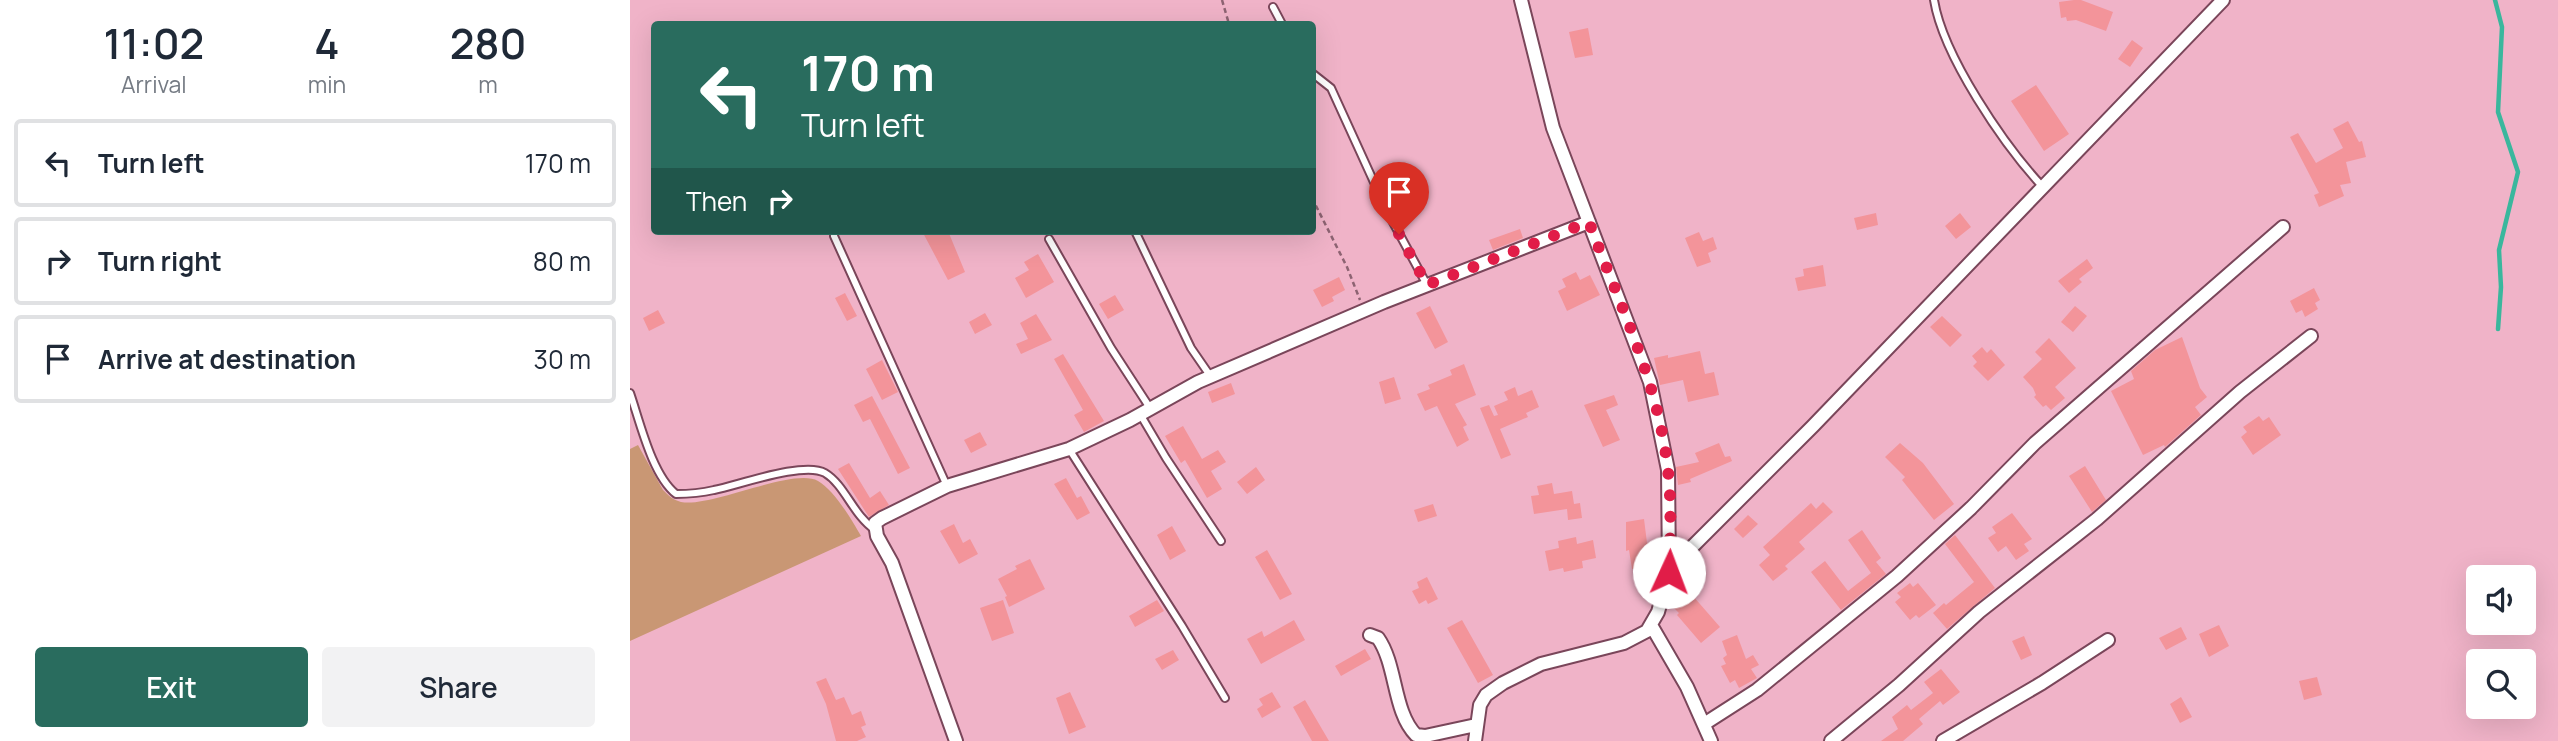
<!DOCTYPE html>
<html lang="en">
<head>
<meta charset="utf-8">
<style>
	:root { --surface:#fff; --page:#f2f2f3; --text:#1f2937; --muted:#747a83; --line:#e0e1e3; --accent:#296c5e }
	body { margin:0; font-family:Manrope,sans-serif; background:var(--page); color:var(--text); height:100vh; display:flex; flex-direction:column; font-size:26px; white-space:nowrap }
	* { box-sizing:border-box; margin:0 }
	p { font-size:23px; color:var(--muted) }
	.icon { flex:none; width:38px; height:38px; fill:none; stroke:currentColor; stroke-width:2; stroke-linecap:round; stroke-linejoin:round }
	.map { position:relative; flex:1; overflow:hidden }
	.sheet { display:flex; flex-direction:column; background:var(--surface); width:630px }
	.sheet>* { flex:none }
	.banner { position:absolute; left:21px; top:21px; width:665px; height:214px; border-radius:7px; box-shadow:0 7px 28px #0002; background:#296c5e; color:#fff; overflow:hidden }
	.fabs { position:absolute; left:1836px; top:565px; display:grid; gap:14px }
	.fabs a { display:grid; place-items:center; width:70px; height:70px; border-radius:7px; background:var(--surface); box-shadow:0 7px 28px #0002; font-size:35px }
	.pin { position:absolute; display:grid; place-items:center; width:60px; height:60px; color:#fff; margin:-72px -30px; border-radius:50% 50% 50% 0; rotate:-45deg; box-shadow:0 0 7px #0007 }
	.pin .icon { rotate:45deg }
	.me { position:absolute; width:77px; margin:-38px; rotate:2deg; stroke-linejoin:round; filter:drop-shadow(0 0 5px #0008) }
	.turn { display:flex; align-items:center; gap:24px; height:147px; padding:0 35px; font-size:32px }
	.turn .icon { width:91px; height:91px; stroke-width:2.5 }
	.turn b { display:block; font-size:49px; line-height:60px }
	.then { display:flex; align-items:center; height:66px; padding:0 35px; background:#0003; gap:14px; font-size:26px }
	.eta { display:flex; justify-content:space-evenly; align-items:center; height:119px; text-align:center }
	.eta b { font-size:42px; font-weight:600; line-height:49px }
	.cta { display:flex; gap:14px; margin-top:auto; padding:14px 35px }
	.cta a { flex:1; height:80px; border-radius:7px; background:var(--accent); color:#fff; font-size:28px; font-weight:600; line-height:80px; text-align:center }
	.cta a+a { background:var(--page); color:var(--text) }
	ul { padding:0; list-style:none }
	li { display:flex; align-items:center; gap:21px; height:88px; margin:0 14px 10px; padding:0 21px; border:4px solid var(--line); border-radius:7px }
	li div { flex:1 }
	li b { display:block; font-size:26px }
	li em { font-style:normal }
	main { display:flex; flex:1; min-height:0 }
	.map>svg:first-child { display:block }
</style>
</head>
<body>
<main>
<section class="sheet">
<div class="eta">
<div><b>11:02</b><p>Arrival</p></div>
<div><b>4</b><p>min</p></div>
<div><b>280</b><p>m</p></div>
</div>
<ul>
<li><svg class="icon" aria-label="left" viewBox="0 0 24 24"><path d="M17 20v-9H6M10 6l-5 5 5 5"/></svg><div><b>Turn left</b></div><em>170 m</em></li>
<li><svg class="icon" aria-label="right" viewBox="0 0 24 24"><path d="M7 20v-9h11M14 6l5 5-5 5"/></svg><div><b>Turn right</b></div><em>80 m</em></li>
<li><svg class="icon" aria-label="arrive" viewBox="0 0 24 24"><path d="M6 21V4h12l-3 4 3 4H6"/></svg><div><b>Arrive at destination</b></div><em>30 m</em></li>
</ul>
<div class="cta"><a>Exit</a><a>Share</a></div>
</section>
<div class="map">
<svg width="1928" height="741" viewBox="0 0 1928 741">
	<rect width="100%" height="100%" fill="#f0b3c8"/>
	<path fill="#c99774" d="M8,445L33,490C38,495 43,500 51,502C81,508 163,467 188,481C204,490 222,520 231,536L0,641V449Z"/>
	<g fill="none" stroke-linecap="round" stroke-linejoin="round">
		<path stroke="#3ab79d" stroke-width="4.5" d="M1865,0L1872,27L1868,112L1888,172L1869,250L1871,287L1868,329"/>
	</g>
	<path fill="#f3949a" d="M1444,0H1451L1483,12L1476,31L1446,20L1437,21L1436,17L1431,18L1429,2Z
		M958,28L963,55L945,58L939,32Z
		M1502,40L1513,48L1500,67L1488,59Z
		M1406,85L1439,134L1414,151L1381,101Z
		M1718,121L1729,142L1732,141L1736,157L1716,162L1721,183L1710,185L1714,196L1689,207L1684,195L1689,193L1660,137L1668,133L1686,163L1713,148L1703,129Z
		M1246,213L1248,225L1227,230L1224,218Z
		M1330,213L1341,227L1326,239L1315,226Z
		M890,229L893,238L863,250L859,240Z
		M292,231H318L335,272L318,280Z
		M1069,232L1073,241L1083,237L1087,249L1078,253L1081,262L1067,267L1055,238Z
		M408,254L424,282L396,298L385,278L399,270L394,262Z
		M1457,259L1463,268L1449,279L1452,282L1439,293L1428,281Z
		M1193,265L1196,286L1168,291L1165,278L1174,276L1173,269Z
		M946,272L950,280L960,275L970,295L937,311L928,291L936,287L932,279Z
		M709,277L715,290L702,297L704,301L692,307L683,290Z
		M1684,288L1690,300L1685,303L1688,309L1675,317L1672,310L1666,313L1660,301Z
		M215,293L227,316L217,321L205,298Z
		M485,295L494,310L478,319L469,304Z
		M800,306L818,342L805,349L786,313Z
		M1445,306L1457,316L1443,332L1431,322Z
		M28,310L35,323L19,331L13,318Z
		M355,313L362,325L345,334L339,322Z
		M406,314L422,340L391,354L386,344L398,339L390,323Z
		M1312,316L1332,335L1320,347L1300,327Z
		M1552,337L1570,388L1577,397L1565,407L1571,415L1535,447L1534,445L1513,455L1481,391L1504,379L1501,371L1525,350Z
		M1419,338L1446,368L1425,387L1435,398L1421,410L1416,405L1413,407L1404,397L1406,395L1403,388L1393,377L1412,359L1405,352Z
		M1352,347L1357,353L1361,349L1375,365L1358,381L1343,366L1347,362L1342,356Z
		M1070,351L1075,374L1084,372L1089,395L1058,402L1053,380L1030,385L1024,358L1038,355V358Z
		M433,354L474,421L454,432L444,415L453,410L424,359Z
		M252,360L268,392L252,400L236,369Z
		M834,364L846,395L825,404L837,425L833,427L839,440L827,447L807,406L795,411L787,394L800,389L798,385L822,375L820,370Z
		M764,377L771,399L755,404L749,382Z
		M601,383L605,394L582,403L578,392Z
		M885,387L888,396L902,390L909,407L896,413L898,417L870,429L881,455L871,459L850,408L859,405L864,416L868,415L864,406L878,400L874,392Z
		M984,395L988,405L976,410L990,440L973,447L954,405Z
		M242,396L280,468L268,474L240,419L233,422L224,405Z
		M1629,416L1633,421L1639,417L1651,435L1623,455L1611,437L1617,432L1613,427Z
		M553,426L572,459L588,450L596,462L581,471L592,489L577,498L555,460L551,463L535,436Z
		M350,432L357,445L341,453L334,440Z
		M1089,443L1095,457L1100,456L1102,461L1060,479L1061,482L1048,485L1046,467L1069,462L1065,453Z
		M1270,443L1293,463L1324,504L1304,520L1272,480L1275,477L1255,457Z
		M219,463L240,498L250,491L259,505L239,517L208,469Z
		M1455,466L1476,500L1462,512L1439,476Z
		M626,467L635,480L617,494L607,482Z
		M436,478L447,498L451,496L460,513L447,520L424,484Z
		M922,483L924,494L942,491L944,504L950,503L952,518L938,520L937,509L904,514L901,496L909,495L907,486Z
		M1193,502L1203,512L1169,542L1175,549L1155,566L1158,569L1143,581L1129,565L1140,555L1133,547L1181,503L1186,509Z
		M803,504L807,516L788,522L784,510Z
		M1382,513L1402,539L1394,544L1399,551L1386,560L1376,546L1368,552L1358,538L1366,533L1362,527Z
		M1118,515L1128,524L1113,538L1104,529Z
		M1014,519L1017,543L1023,542L1025,557L1019,558L1020,566L1002,569L999,550L996,551V522Z
		M324,524L333,543L340,539L348,554L329,564L310,531Z
		M542,526L556,551L540,560L527,535Z
		M1232,530L1251,558L1246,562L1256,574L1211,610L1181,572L1195,561L1218,591L1241,573L1218,540Z
		M1325,535L1365,588L1317,629L1303,613L1314,603L1316,605L1344,582L1315,544Z
		M946,537L947,544L963,540L966,558L952,561L953,568L934,572L933,568L919,571L915,551L929,548L928,541Z
		M637,550L662,594L650,600L625,557Z
		M400,559L415,589L379,607L375,597L377,596L368,579L387,569L385,566Z
		M797,577L808,599L798,604L796,600L789,604L782,591L789,588L787,582Z
		M1280,583L1283,587L1288,583L1306,605L1289,618L1286,615L1280,620L1265,602L1271,597L1267,593Z
		M1056,588L1090,627L1071,643L1047,615L1049,613L1043,607L1049,602L1045,598Z
		M373,600L384,633L362,641L350,608Z
		M527,600L534,611L505,627L499,616Z
		M664,620L675,640L631,664L617,639L632,631L634,637Z
		M832,620L863,675L848,683L817,628Z
		M1589,625L1599,646L1579,657L1569,634Z
		M1551,627L1557,639L1536,650L1529,638Z
		M1107,635L1116,659L1123,655L1129,665L1121,669L1127,678L1109,688L1105,680L1100,683L1091,666L1096,664L1093,658L1097,655L1092,641Z
		M1394,636L1402,655L1391,660L1382,641Z
		M735,649L741,659L711,676L705,666Z
		M543,650L549,660L532,670L525,659Z
		M1311,669L1330,692L1313,705L1310,701L1289,719L1293,724L1273,741H1251L1268,729L1262,717L1277,705L1281,710L1303,693L1294,682Z
		M1687,677L1692,695L1674,700L1669,681Z
		M196,678L206,700L214,697L222,715L231,711L236,725L231,727L236,737L227,741H206L196,704L186,682Z
		M440,692L456,727L439,734L426,698Z
		M642,692L651,707L632,718L627,709L633,705L629,699Z
		M1551,697L1562,717L1550,723L1540,704Z
		M675,700L699,741H682L663,707Z"/>
	<g fill="none" stroke-linecap="round" stroke-linejoin="round">
		<defs>
			<path id="service" d="M1304,0C1313,56 1374,145 1412,186
				M643,7L652,24
				M682,73L701,88L758,213L797,285
				M505,231L561,348L581,377
				M204,236L317,486
				M419,239L481,348L520,408
				M0,393C10,422 22,475 46,494C59,494 71,493 84,490C109,485 174,461 195,473C215,485 223,515 245,530
				M510,414L536,458L591,541
				M439,449L552,626L595,698"/>
			<path id="minor" d="M891,0L923,128L1020,382L1038,470L1039,572
				M1021,625L1057,687L1081,741
				M740,635L748,638C767,665 763,712 786,735L795,736L846,725
				M1074,724L1127,690L1267,576L1341,508L1405,443L1653,227
				M326,741L262,563L247,536L245,523L252,518L317,486L439,449L500,420L568,382L754,302L959,222
				M845,741L850,705L856,695L873,683L911,664L994,643L1017,631L1028,612L1039,572L1050,559L1183,426L1593,0
				M1201,741L1269,685L1349,612L1467,519L1610,392L1681,336
				M1313,741L1412,683L1478,640"/>
		</defs>
		<use href="#service" stroke="#7a465a" stroke-width="10"/>
		<use href="#minor" stroke="#7a465a" stroke-width="16"/>
		<path stroke="#8d6372" stroke-width="2.5" stroke-dasharray="5 3.5" stroke-linecap="butt" d="M592,0L599,24
			M682,198L717,267L730,300"/>
		<use href="#service" stroke="#fff" stroke-width="6"/>
		<use href="#minor" stroke="#fff" stroke-width="12"/>
	</g>
	<g fill="none" stroke-linecap="round" stroke-linejoin="round">
		<path stroke="#e11d48" stroke-width="12" stroke-dasharray="0 21.6" d="M769,234L797,285L959,222C989,303 1029,384 1038,471C1042,504 1040,539 1039,572"/>
	</g>
</svg>
<div class="fabs">
<a><svg class="icon" aria-label="sound" viewBox="0 0 24 24"><path d="M4 9h4l5-4v14l-5-4H4zM17 9q2 3 0 6"/></svg></a>
<a><svg class="icon" aria-label="search" viewBox="0 0 24 24"><circle cx="10" cy="10" r="6"/><path d="M15 15l6 6"/></svg></a>
</div>
<div class="pin" style="left:769px;top:234px;background:#d93025"><svg class="icon" aria-label="arrive" viewBox="0 0 24 24"><path d="M6 21V4h12l-3 4 3 4H6"/></svg></div>
<svg class="me" style="left:1039px;top:572px" viewBox="-20 -20 40 40"><circle r="19" fill="#fff"/><path d="M0-13L10 11 0 6-10 11z" fill="#e11d48"/></svg>
<div class="banner">
<div class="turn"><svg class="icon" aria-label="left" viewBox="0 0 24 24"><path d="M17 20v-9H6M10 6l-5 5 5 5"/></svg><div><b>170 m</b>Turn left</div></div>
<div class="then">Then<svg class="icon" aria-label="right" viewBox="0 0 24 24"><path d="M7 20v-9h11M14 6l5 5-5 5"/></svg></div>
</div>
</div>
</main>
</body>
</html>
